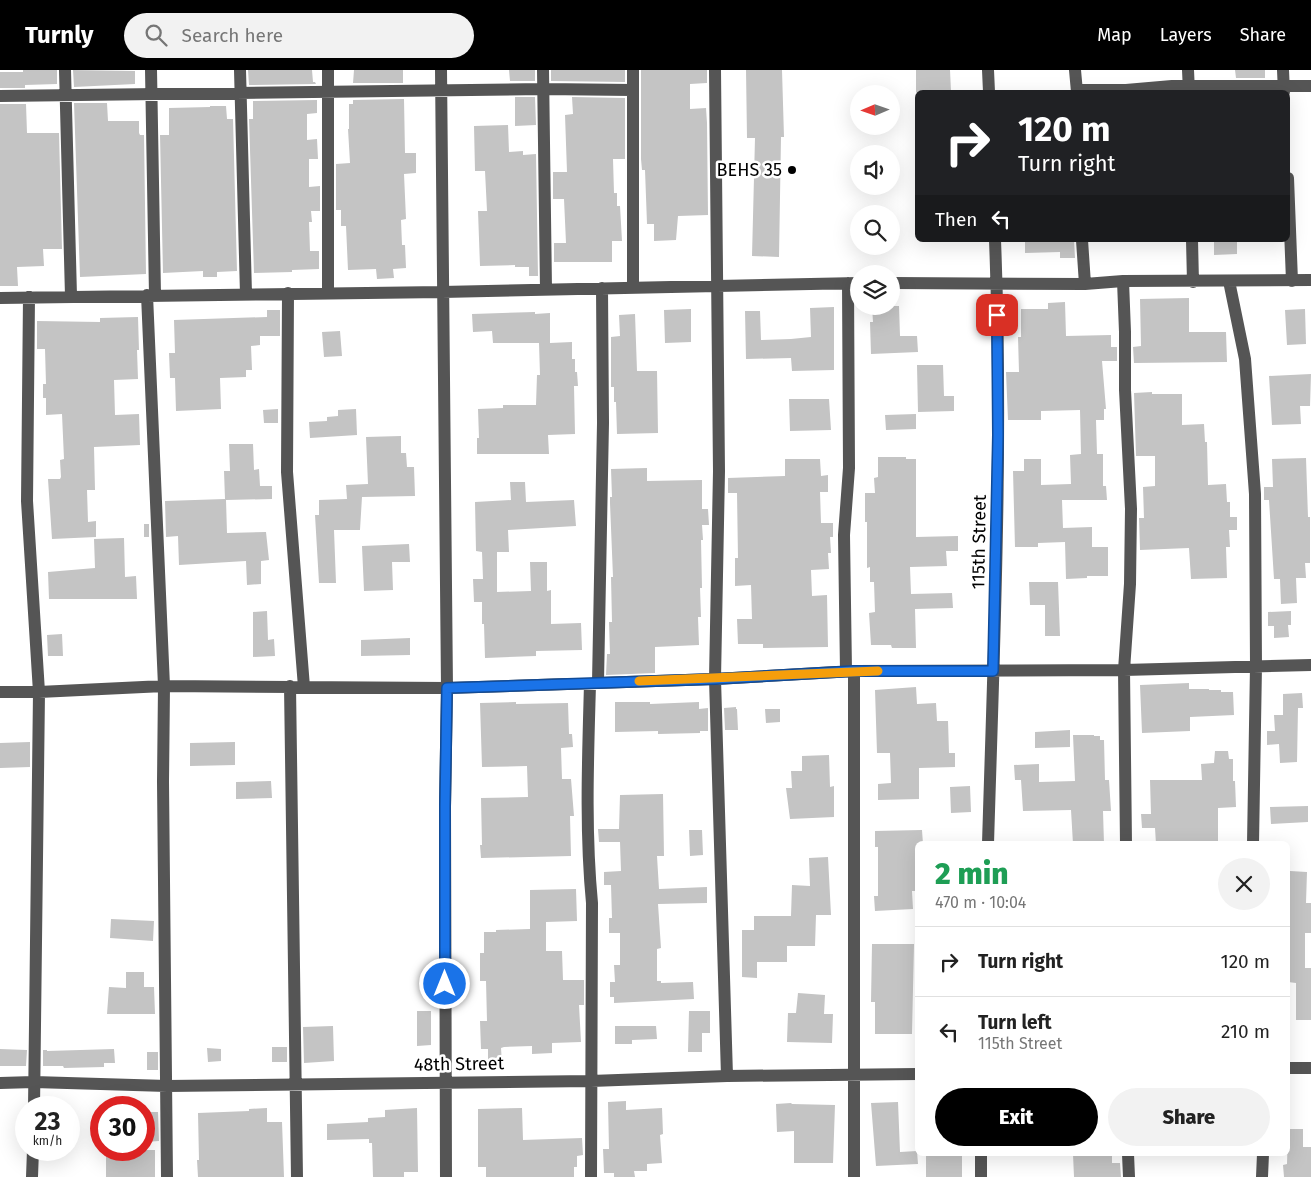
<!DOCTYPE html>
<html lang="en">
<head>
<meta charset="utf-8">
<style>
	:root { --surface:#fff; --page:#f2f2f2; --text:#222; --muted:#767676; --line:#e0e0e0; --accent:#000 }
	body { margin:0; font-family:"Fira Sans",sans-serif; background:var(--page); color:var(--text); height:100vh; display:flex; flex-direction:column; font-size:19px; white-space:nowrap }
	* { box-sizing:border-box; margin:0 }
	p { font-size:16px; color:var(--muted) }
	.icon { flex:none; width:28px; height:28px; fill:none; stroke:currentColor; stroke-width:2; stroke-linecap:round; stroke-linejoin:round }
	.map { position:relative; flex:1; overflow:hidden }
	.drawer { position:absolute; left:915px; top:771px; width:375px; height:315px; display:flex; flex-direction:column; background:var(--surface); border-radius:8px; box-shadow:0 5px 20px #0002 }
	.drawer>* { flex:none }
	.banner { position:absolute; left:915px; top:20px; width:375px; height:152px; border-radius:8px; box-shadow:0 5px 20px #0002; background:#202124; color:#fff; overflow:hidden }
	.needle { width:32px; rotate:268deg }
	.controls { position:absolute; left:850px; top:15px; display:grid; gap:10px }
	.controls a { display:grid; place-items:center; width:50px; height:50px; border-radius:50%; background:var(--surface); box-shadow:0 5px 20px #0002; font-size:25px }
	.speed { position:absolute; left:15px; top:1026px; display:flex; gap:10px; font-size:25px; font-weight:700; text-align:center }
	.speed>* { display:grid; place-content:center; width:65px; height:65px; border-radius:50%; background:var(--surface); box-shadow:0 5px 20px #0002; line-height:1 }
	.speed small { font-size:12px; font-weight:400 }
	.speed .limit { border:8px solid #d22; background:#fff; color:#111 }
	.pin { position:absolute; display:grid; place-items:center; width:42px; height:42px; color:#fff; margin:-21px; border-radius:10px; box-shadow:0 2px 8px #0006 }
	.me { position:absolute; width:55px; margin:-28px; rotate:0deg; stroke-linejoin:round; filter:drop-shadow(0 0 4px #0008) }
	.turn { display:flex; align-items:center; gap:18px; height:105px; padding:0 20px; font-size:22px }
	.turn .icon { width:65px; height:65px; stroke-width:2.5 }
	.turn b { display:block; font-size:35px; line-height:42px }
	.then { display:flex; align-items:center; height:48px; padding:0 20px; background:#0003; gap:10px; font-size:19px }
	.round { display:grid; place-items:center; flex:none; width:52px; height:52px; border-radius:26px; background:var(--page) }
	.overview { display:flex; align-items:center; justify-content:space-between; height:85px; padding:0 20px }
	h1 { font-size:30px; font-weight:800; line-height:38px; color:#1e9e55 }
	.action { display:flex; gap:10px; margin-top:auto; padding:10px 20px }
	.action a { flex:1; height:58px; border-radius:30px; background:var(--accent); color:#fff; font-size:20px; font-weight:800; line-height:58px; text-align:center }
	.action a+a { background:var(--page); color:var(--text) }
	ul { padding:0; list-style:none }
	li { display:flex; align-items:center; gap:15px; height:70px; padding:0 20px; border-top:1px solid var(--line) }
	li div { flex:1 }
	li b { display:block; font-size:19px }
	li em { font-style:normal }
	header { display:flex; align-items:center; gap:30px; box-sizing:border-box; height:70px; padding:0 25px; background:var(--accent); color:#fff }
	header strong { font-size:24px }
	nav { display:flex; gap:28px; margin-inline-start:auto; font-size:18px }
	.search { width:350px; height:45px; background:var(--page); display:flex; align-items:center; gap:12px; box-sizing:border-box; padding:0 18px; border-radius:28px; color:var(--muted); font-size:19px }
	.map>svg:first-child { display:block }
</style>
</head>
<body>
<header>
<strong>Turnly</strong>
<div class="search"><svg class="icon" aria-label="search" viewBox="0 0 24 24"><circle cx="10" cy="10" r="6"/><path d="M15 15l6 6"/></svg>Search here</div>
<nav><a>Map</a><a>Layers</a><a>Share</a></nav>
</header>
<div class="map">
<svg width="1311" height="1107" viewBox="0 0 1311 1107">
	<rect width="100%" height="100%" fill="#fff"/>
	<path fill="#c4c4c4" d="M23,0H57V14L25,15V18H0V2H23Z
		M73,0L135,1V14L74,17Z
		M248,0H312L313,12H315L316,14L249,15Z
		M354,0H403V13H353Z
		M509,0H535V11H510Z
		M551,0H625V12L551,11Z
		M641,0H707V13L690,14V39L706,38L707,53L708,145L678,146L676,170L654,171V154H647L645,100H642L641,89Z
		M746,0H782L784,67H781L779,187L752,186L755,68H747Z
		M916,0H950L951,22H916Z
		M1235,0H1265V8H1236Z
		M515,27H535L536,55L515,56Z
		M572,27L625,28V89H613L614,123H617V136H620L622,171H612V192H554V173H566L564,129H553V102H567L565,45L573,44Z
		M404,29L405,83H416V103L404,104L406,149L401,150L402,175H405L406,198L393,199L394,208L377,209L376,199L348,200L346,156H341V140H336V94L350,93L348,59H349V34H353V30Z
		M317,30V43L307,44V70L317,69L318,89H309V117L320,116V141H311L312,152H309L310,181H319V199L292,200V202L254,203L249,49H253V31Z
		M74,33H107L108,51H139V63L140,65H144L146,204L80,207Z
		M0,34H26L27,63H59L62,179H43L44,196L17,197L18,216H0Z
		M210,36H226L227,49H233L237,201L217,202V207H203V201L163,203L160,65H169V38L210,37Z
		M508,55L509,82L523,81V85L536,84L538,206H529V197H515V195L480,196L478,141H487L485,101H475L474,56Z
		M1025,170H1074L1075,188H1060V182L1025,183Z
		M1214,170H1237V184L1214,185Z
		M1189,228V262H1226L1227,292L1134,293L1133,277L1141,276L1140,229Z
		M1065,232L1066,266L1111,265V277H1117V291H1102L1106,339H1104V350H1096L1097,384H1103V416H1106L1107,430H1062L1063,458L1092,457V477H1108V506H1087V508L1066,509L1065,472L1038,473V477H1015L1013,401H1024V389H1041V415L1071,414L1070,385L1081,384L1080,340L1041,341V350H1008L1006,302H1019L1018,267H1021V239H1048V233Z
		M872,236H899L900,266H917L918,282L871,284L870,252H873Z
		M834,237V300L792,301L791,288L746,289L745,241H760L761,270L791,269L811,267L810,238Z
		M691,239V272L665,273L664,240Z
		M1305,239L1306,274L1287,275L1285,240Z
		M267,240H280V266H260V275L251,276L252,300H246V307L220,308L221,339L176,341L175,308H170L169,283H175L174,250L267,247Z
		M535,242V244L550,243V273L572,272V289H575V302H577L578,316H574L575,364L548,365L549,384H477V368H479L478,339L503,338V335H536L537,305H540L539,273H544H493L492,261L473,262L472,244Z
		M635,244L637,301H657L658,363L617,364L616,332H614V317H611V267L620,266L619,245Z
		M138,247L139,280H137L138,309L114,310L115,345L139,344L140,375L94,377L95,420H87L88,452L96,451V467L52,469L48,409H60L61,407L60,390L64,389L62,344L46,345V328H43V314H46L45,279H37V251L100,252V248Z
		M340,261L342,286L324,287L322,262Z
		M917,295H943L944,326H954V341L918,342Z
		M1311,304L1310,336H1300L1301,354L1272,355L1269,306Z
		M1152,322V324H1182V355L1204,354L1205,372H1207L1208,415L1226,414L1227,432H1230V447H1237V460H1229L1230,477H1226L1227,508L1191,509L1189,478L1140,480L1139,448H1144L1143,417L1155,416V386H1136L1134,323Z
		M789,329H829L831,360L790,361Z
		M278,339V353H264L263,340Z
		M356,339L357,365L310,368L309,352L327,351V347L338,346V340Z
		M916,344V359L886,360L885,345Z
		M401,366V383H406L407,397H414L415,426L362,427L360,460H334L336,513H319L315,445H319V430L347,429L346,415L368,414L366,367Z
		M229,374H253L254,400L259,399L260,416H272V429L226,430L227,463L266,462L269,490L261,491V514L247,515L246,491L179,495L178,466L166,467L165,431L225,429L224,401H230Z
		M878,387H906V389H916V467L958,466V481H946L947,496L910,497L911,524L952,523L953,538L915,539L916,578H892L891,575H871L869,543L875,542L874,512H870V497L867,498V452H865V423H875L874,408L878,407Z
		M1306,388L1308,447H1310V493H1305L1306,508H1296L1297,533L1281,534L1280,509H1274L1269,430H1264V417H1273L1272,389Z
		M785,389H820L821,406L828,405V422H820L821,453H833V467H830L831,483H828L829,499L811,500L812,526L827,525L828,577L763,578V574H738L737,549H752L751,515L735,516V488H738L737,423H728V408L785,406Z
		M647,398V411L702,410V439H708L709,455H702L703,470H701L702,518H700L701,547H698L699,575L655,577V603L606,605L607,584H610L609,552H612L611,507H613L610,433V427H612L611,399Z
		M510,412H525L526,432L574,430L576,456L508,460L509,482H497V522L531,521L530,492H547V521L551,520V554L581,553L582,580L536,581V586L485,588L484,554H482V532H474L473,509H483L482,482L476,481L475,432L511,430Z
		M144,454H149V467H144Z
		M124,468L125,507L136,506L137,529H49L48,502L95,498L94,469Z
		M409,474L410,492H392L393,520L364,521L362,476Z
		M1029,512H1058L1060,566H1045V535H1030Z
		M267,541L268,570L274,569L275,586L253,587V542Z
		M1291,541V555H1288L1289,567L1274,568V556H1268V542Z
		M62,564L63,586H48L47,565Z
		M410,568V585L361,586V570Z
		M1189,613V619H1209V620H1221V622H1233L1234,645L1190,647V661L1142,663L1140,615Z
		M916,617L917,634L936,633L937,651H948L949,683H955V697L919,698V729L878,730V714L891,713L890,683H877L875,620Z
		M1302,623L1303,638H1298L1297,692L1280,693L1279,674L1267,675V661H1275L1274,645H1283V624Z
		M516,632V634L568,633L569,664H572L573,677L561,678L562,709H571L574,746H570L571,786L481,788L480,775H482L481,728L528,727L527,696L482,697L480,633Z
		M615,632H650V634L699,632V639L708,638V661H700V663L658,664V661L615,662Z
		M736,637V639H737L738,660H725L724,638Z
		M765,639H780V652L766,653Z
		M1070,660V677L1035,678V662Z
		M1073,665H1094V666H1100V670H1104L1105,710H1109L1111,741H1103L1104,774H1073L1071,740L1023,741L1021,710H1015L1014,695L1039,694V712L1075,711Z
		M30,672V697L0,698V673Z
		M235,672V695L190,696V673Z
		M1215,681H1228L1229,689H1233V711H1235L1236,737L1218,738V774H1156L1155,758H1142L1141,744H1151L1150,710H1202L1201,694L1214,693Z
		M829,685L830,717L834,716V747L790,749L786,718H792L791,701H802V686Z
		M271,711L272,728L236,729V712Z
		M970,716L971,742L951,743L950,717Z
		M663,724L664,786H657L659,819L707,817V833L658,834L661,878L657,879V911H661V913L693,912L694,929L614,933V927H610V912H615L614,895H620V863H609V848H612L611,815H604V802L621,801L620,772H599L598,759H619L620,725Z
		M1308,736V752L1271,754L1270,737Z
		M689,760H702L703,785L690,786Z
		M922,760L923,774H918L917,821H912L913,839L875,841L874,826H878V777H875V761Z
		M828,787L831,845H816L815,876H787V892H757V908L742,907V860H754V846H791L792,815L810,816L809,788Z
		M1290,801L1307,802L1306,833H1311V863H1305V898H1311V950H1296V913L1288,912V833H1289Z
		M576,819L577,851L546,852V881H562L563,910H584V935H579L581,972L552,973V983L532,984V976L504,977L501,978L502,994L488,995V979H481L480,951H487L486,911H480V883H484V862H496V860L530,859V820Z
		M111,849L154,851L153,871L110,868Z
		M872,874H914L912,964H875V932H871Z
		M126,902H144V917H154L155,944H107L109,917L126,918Z
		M798,923L825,925L824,944H833L832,973L787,972L788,943H796Z
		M417,941H431V975L417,976Z
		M689,941H710V963H702V982H688Z
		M333,956L334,991L304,993L303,957Z
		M615,956H656L657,969L632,970V974H615Z
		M272,977H287V992H272Z
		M207,978L221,979V991L208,992Z
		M0,979L27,980L26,996H0Z
		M114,979L115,993H104V997L64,998L63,996H43V980H47V981Z
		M147,982H158V1000H147Z
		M626,1031V1040L662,1038L663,1064L660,1065L662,1093L647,1094V1101H634L635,1107H614V1103H604L603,1079H609L608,1032Z
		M898,1032L900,1082L917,1081L918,1094L876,1096L871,1033Z
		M791,1033L792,1034L835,1035L833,1093H794V1061L777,1062L776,1034Z
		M267,1038V1052H282L284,1107H198L197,1090H199L198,1043L249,1041V1039Z
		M417,1038L418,1102H404V1107H373L372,1073H369V1069L327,1070V1054L368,1052V1048L385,1047V1040Z
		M522,1038L523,1070L582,1068L583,1085L577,1086V1097H574V1107H486V1097H478V1039Z
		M144,1042H158L159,1071L144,1072Z
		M1288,1059H1303V1077H1311V1107H1284L1283,1095L1287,1094Z
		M106,1080H155V1107H106Z
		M926,1084H962V1107H926Z
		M1073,1084H1112V1093H1120L1121,1107H1074Z"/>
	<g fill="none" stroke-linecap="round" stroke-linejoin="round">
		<path stroke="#555" stroke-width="12" d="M65,0L71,226
			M151,0L155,225
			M240,0L246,224
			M328,0V223
			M441,0L447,618L445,737L446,1107
			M543,0L546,219
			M633,0V218
			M715,0L719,401L715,609L727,1006
			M988,0L989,22
			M1075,0L1077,22
			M1188,0L1189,22
			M1283,0L1284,22
			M1077,20H1126L1172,16H1311
			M0,26L543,19L632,20
			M1288,108L1292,211
			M1082,170L1085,214
			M1192,170L1193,212
			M1123,211L1125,262V320L1131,439L1130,514L1124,600L1126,774
			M1229,211L1245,289L1255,424L1256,596L1253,774
			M891,213L1085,214L1123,211L1311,210
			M288,223L287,402L304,617
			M147,225L164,616L163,712L167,1107
			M29,227L27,431L39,622L34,1038
			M0,228L442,222L859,213
			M846,601L844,465L849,398L848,213
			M598,612L603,353L602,218
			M590,614C588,687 585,760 592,833L591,1107
			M290,616L297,1107
			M0,622H39L164,616L447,618L715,609L854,601L1124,600L1311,595
			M988,774C994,573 1003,371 995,170
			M1288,998H1311
			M0,1013L34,1012L167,1016L591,1011L727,1006L918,1004
			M981,1084V1107
			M1128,1084L1129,1107
			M32,1107L33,1080
			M854,1107V601
			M1262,1107L1263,1084"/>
	</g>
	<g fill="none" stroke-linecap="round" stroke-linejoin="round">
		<defs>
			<path id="route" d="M445,914V737L447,618L715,609L854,601H993L998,365L997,245"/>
		</defs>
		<use href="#route" stroke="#114b97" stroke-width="12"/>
		<use href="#route" stroke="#1a73e8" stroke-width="9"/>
		<path stroke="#f59e0b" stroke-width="9" d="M639,611L878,601"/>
	</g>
	<circle fill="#000" stroke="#fff" stroke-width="2" cx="792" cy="100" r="5"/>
	<g text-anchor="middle" stroke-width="5" stroke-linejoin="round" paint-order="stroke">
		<g font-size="18" fill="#000" stroke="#fff" text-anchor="end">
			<text x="782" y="106">BEHS 35</text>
		</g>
		<g font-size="18" fill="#000" stroke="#fff">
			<text transform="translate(979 472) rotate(-89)" y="6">115th Street</text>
			<text transform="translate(459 994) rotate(-1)" y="6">48th Street</text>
		</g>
	</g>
</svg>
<div class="controls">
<a><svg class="needle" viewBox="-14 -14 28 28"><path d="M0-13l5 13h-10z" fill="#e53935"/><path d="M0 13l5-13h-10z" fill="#767676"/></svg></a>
<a><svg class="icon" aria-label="sound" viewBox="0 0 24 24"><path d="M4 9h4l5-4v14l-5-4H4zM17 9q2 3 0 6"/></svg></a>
<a><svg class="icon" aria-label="search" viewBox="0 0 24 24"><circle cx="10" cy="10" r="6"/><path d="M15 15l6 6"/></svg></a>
<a><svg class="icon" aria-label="layers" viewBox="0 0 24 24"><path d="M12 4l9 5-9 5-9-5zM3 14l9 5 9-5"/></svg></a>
</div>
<div class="speed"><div>23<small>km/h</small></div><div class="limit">30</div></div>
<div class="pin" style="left:997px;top:245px;background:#d93025"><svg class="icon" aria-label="arrive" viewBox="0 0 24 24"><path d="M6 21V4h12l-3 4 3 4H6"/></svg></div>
<svg class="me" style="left:445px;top:914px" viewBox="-20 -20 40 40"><circle r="17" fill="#1a73e8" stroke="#fff" stroke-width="3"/><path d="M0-11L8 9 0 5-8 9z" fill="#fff"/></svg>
<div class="banner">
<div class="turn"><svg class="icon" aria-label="right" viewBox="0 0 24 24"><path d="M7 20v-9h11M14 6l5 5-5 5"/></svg><div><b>120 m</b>Turn right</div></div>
<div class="then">Then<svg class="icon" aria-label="left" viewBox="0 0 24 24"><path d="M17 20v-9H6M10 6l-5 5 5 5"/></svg></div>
</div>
<section class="drawer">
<div class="overview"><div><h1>2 min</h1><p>470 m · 10:04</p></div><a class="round"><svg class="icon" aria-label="close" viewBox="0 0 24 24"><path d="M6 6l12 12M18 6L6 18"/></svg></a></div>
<ul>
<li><svg class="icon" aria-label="right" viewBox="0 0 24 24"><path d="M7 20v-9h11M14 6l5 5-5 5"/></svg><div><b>Turn right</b></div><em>120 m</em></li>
<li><svg class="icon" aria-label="left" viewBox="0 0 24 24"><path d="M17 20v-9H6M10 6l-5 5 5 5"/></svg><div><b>Turn left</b><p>115th Street</p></div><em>210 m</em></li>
</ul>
<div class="action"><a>Exit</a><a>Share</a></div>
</section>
</div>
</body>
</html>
